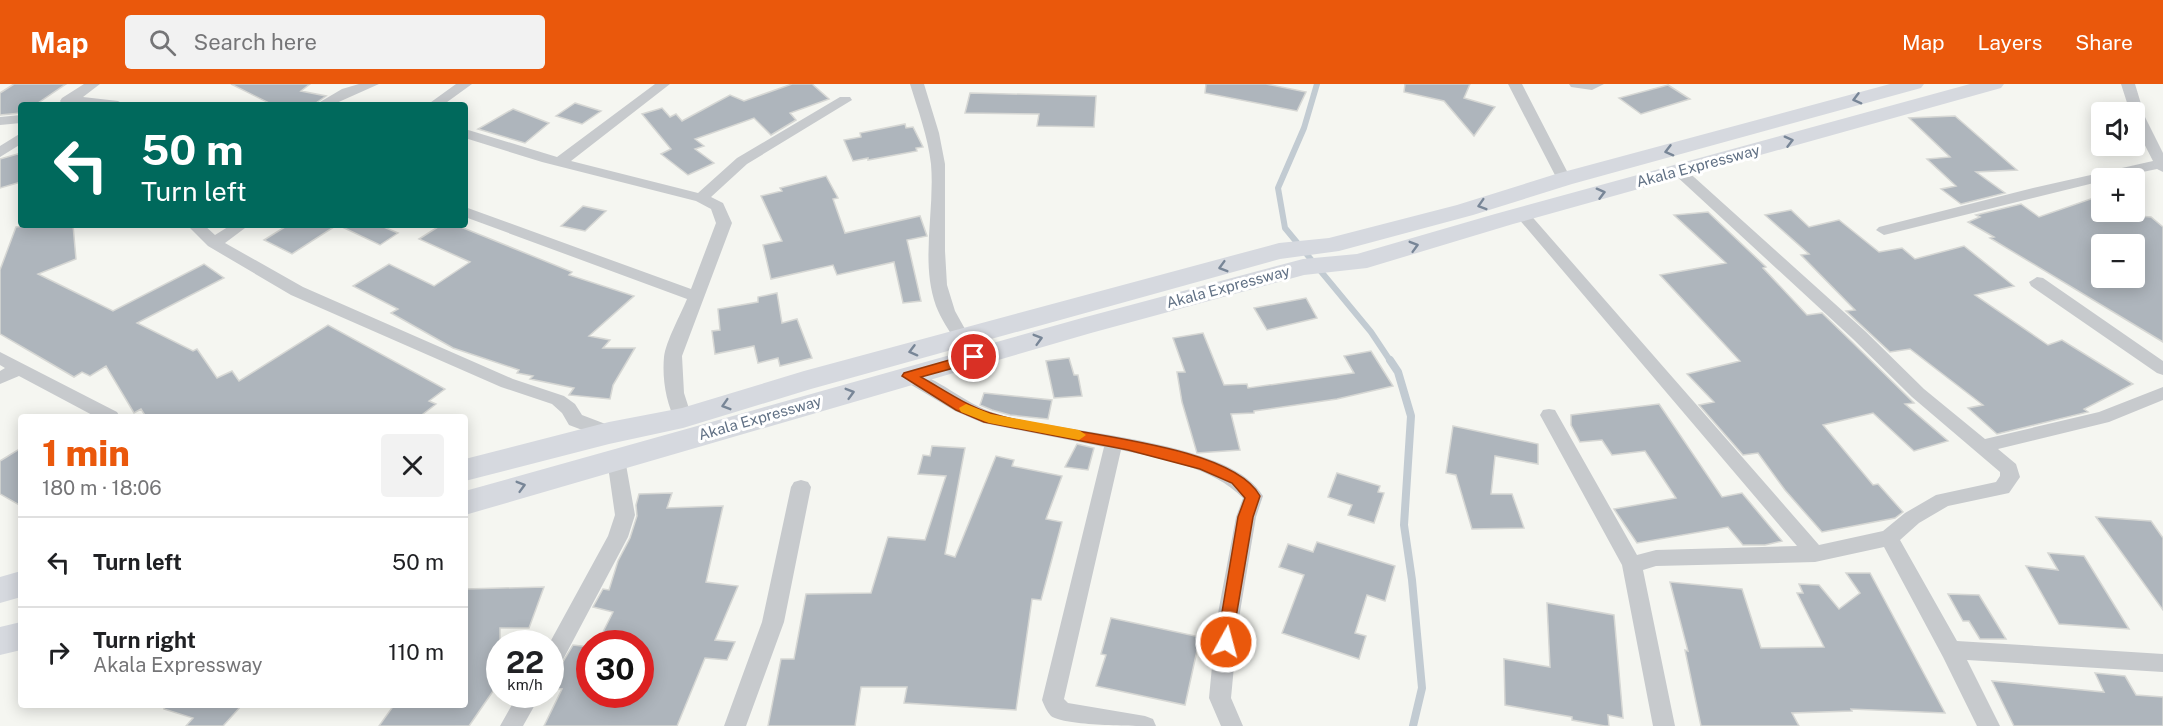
<!DOCTYPE html>
<html lang="en">
<head>
<meta charset="utf-8">
<style>
	:root { --surface:#fff; --page:#f2f2f2; --text:#202124; --muted:#757577; --line:#e0e0e0; --accent:#ea580c }
	body { margin:0; font-family:"Public Sans",sans-serif; background:var(--page); color:var(--text); height:100vh; display:flex; flex-direction:column; font-size:22px; white-space:nowrap }
	* { box-sizing:border-box; margin:0 }
	p { font-size:20px; color:var(--muted) }
	.icon { flex:none; width:33px; height:33px; fill:none; stroke:currentColor; stroke-width:2; stroke-linecap:round; stroke-linejoin:round }
	.map { position:relative; flex:1; overflow:hidden }
	.drawer { position:absolute; left:18px; top:330px; width:450px; height:294px; display:flex; flex-direction:column; background:var(--surface); border-radius:6px; box-shadow:0 3px 15px #0003 }
	.drawer>* { flex:none }
	.hud { position:absolute; left:18px; top:18px; width:450px; height:126px; border-radius:6px; box-shadow:0 3px 15px #0003; background:#00695c; color:#fff; overflow:hidden }
	.tools { position:absolute; left:2091px; top:18px; display:grid; gap:12px }
	.tools a { display:grid; place-items:center; width:54px; height:54px; border-radius:6px; background:var(--surface); box-shadow:0 3px 15px #0003; font-size:30px }
	.speed { position:absolute; left:486px; top:546px; display:flex; gap:12px; font-size:30px; font-weight:700; text-align:center }
	.speed>* { display:grid; place-content:center; width:78px; height:78px; border-radius:50%; background:var(--surface); box-shadow:0 3px 15px #0003; line-height:1 }
	.speed small { font-size:15px; font-weight:400 }
	.speed .limit { border:9px solid #d22; background:#fff; color:#111 }
	.pin { position:absolute; display:grid; place-items:center; width:51px; height:51px; color:#fff; margin:-26px; border:3px solid #fff; border-radius:50%; box-shadow:0 2px 6px #0007 }
	.me { position:absolute; width:66px; margin:-33px; rotate:7deg; stroke-linejoin:round; filter:drop-shadow(0 0 4px #0008) }
	.turn { display:flex; align-items:center; gap:21px; height:126px; padding:0 24px; font-size:27px }
	.turn .icon { width:78px; height:78px; stroke-width:2.5 }
	.turn b { display:block; font-size:42px; line-height:51px }
	.round { display:grid; place-items:center; flex:none; width:63px; height:63px; border-radius:6px; background:var(--page) }
	.headline { display:flex; align-items:center; justify-content:space-between; height:102px; padding:0 24px }
	h1 { font-size:36px; font-weight:800; line-height:45px; color:var(--accent) }
	ul { padding:0; list-style:none }
	li { display:flex; align-items:center; gap:18px; height:90px; padding:0 24px; border-top:2px solid var(--line) }
	li div { flex:1 }
	li b { display:block; font-size:22px }
	li em { font-style:normal }
	header { display:flex; align-items:center; gap:36px; box-sizing:border-box; height:84px; padding:0 30px; background:var(--accent); color:#fff }
	header strong { font-size:28px }
	nav { display:flex; gap:33px; margin-inline-start:auto; font-size:21px }
	.search { width:420px; height:54px; background:var(--page); display:flex; align-items:center; gap:15px; box-sizing:border-box; padding:0 21px; border-radius:6px; color:var(--muted); font-size:22px }
	.map>svg:first-child { display:block }
</style>
</head>
<body>
<header>
<strong>Map</strong>
<div class="search"><svg class="icon" aria-label="search" viewBox="0 0 24 24"><circle cx="10" cy="10" r="6"/><path d="M15 15l6 6"/></svg>Search here</div>
<nav><a>Map</a><a>Layers</a><a>Share</a></nav>
</header>
<div class="map">
<svg width="2163" height="642" viewBox="0 0 2163 642">
	<rect width="100%" height="100%" fill="#f5f6f1"/>
	<g fill="none" stroke-linecap="round" stroke-linejoin="round">
		<path stroke="#c2cbd2" stroke-width="6" d="M1317,0L1304,44L1278,104L1285,144L1371,248L1391,278"/>
		<path stroke="#c2cbd2" stroke-width="8" d="M1390,276L1398,288L1411,332L1404,441L1412,496L1422,604L1413,642"/>
	</g>
	<path fill="#aeb5bc" stroke="#d6d7d4" stroke-width="1.5" fill-rule="evenodd" d="M14,0H66L35,21H21V29L0,31V9Z
		M231,0H310L301,7L326,12L313,21H273Z
		M792,0H812L829,15L790,29L796,36L771,51L754,34L695,55L704,62L695,65L714,79L688,91L661,70L671,65L642,30L662,24L670,33L676,30L682,37L730,11L744,17Z
		M1206,0H1266L1306,8L1297,27L1205,9Z
		M1405,0H1470L1464,14L1495,23L1474,52L1444,17L1404,8Z
		M1668,1L1690,15L1641,30L1619,14Z
		M970,9L1096,12L1094,43L1037,42L1039,30L965,29Z
		M575,19L601,27L582,40L556,32Z
		M513,25L549,39L525,59L478,45Z
		M1955,32L2017,86L1976,88L2005,109L1961,120L1941,105L1956,102L1927,75L1950,73L1909,34Z
		M905,40L906,44L913,43L923,63L916,64L917,67L868,76V74L853,77L844,56L861,53L860,49Z
		M21,69V98L0,104V75Z
		M826,92L838,114L833,115L845,149L920,132L927,152L907,156L921,217L903,219L894,178L837,191L833,181L771,195L763,161L782,157L761,112L782,107L780,104Z
		M2102,111V128H2134L2139,132L2151,133L2163,143V258L1990,154L1994,153L1968,138L1980,133L1976,131L2021,120L2039,133ZM2102,160H2134V194H2102Z
		M583,122L606,127L585,147L561,142Z
		M1791,126L1809,143L1839,136L1879,168L1902,164L1915,175L1964,162L2014,202L1975,211L2048,261L2062,256L2133,300L2084,325L2088,328L1997,350L1968,324L1983,321L1910,265L1890,268L1846,227L1855,226L1801,171L1809,170L1765,131Z
		M1708,128L1766,183L1763,184L1807,231L1822,229L1851,257L1914,319L1905,320L1948,357L1914,367L1873,329L1823,341L1873,401L1878,400L1903,428L1895,434L1822,448L1785,406L1758,369L1743,371L1699,321L1714,318L1687,290L1740,277L1660,191L1726,179L1674,131Z
		M29,141H73L76,175L38,190L113,227L204,180L224,194L137,239L193,267L197,265L217,294L232,287L239,297L328,241L445,305L429,317L436,320L419,333H146L141,325L134,329L106,282L90,292L82,288L74,293L0,250V186L16,143Z
		M288,141H337L292,170L264,156Z
		M338,141H379L398,149L380,161Z
		M441,141H456L572,188L569,191L634,212L589,252L610,256L603,264H635L613,301L610,315L569,311L574,304L530,295L533,292L517,289L519,286L453,264L391,229L398,225L353,202L389,180L434,202L470,178L419,155Z
		M777,209L782,239L797,235L812,274L780,282L778,274L758,279L754,262L715,270L712,247L720,246L718,225L758,218V213Z
		M1306,214L1317,234L1267,246L1254,224Z
		M1203,249L1224,301L1247,300L1248,304L1354,289L1344,272L1371,267L1393,302L1337,315L1254,327V329L1231,330L1240,366L1197,369L1182,318L1177,288H1185L1173,254Z
		M1069,274L1074,291H1078L1082,312L1054,314L1046,277Z
		M984,309L1052,316L1048,335L1010,331L992,326L980,321Z
		M1659,320L1722,413L1742,409L1782,457L1765,461H1743L1728,443L1637,459L1614,425L1676,414L1645,367L1612,371L1602,356L1580,358L1571,341V331Z
		M1453,342L1538,360V380L1495,372L1491,410H1512L1524,444L1472,445L1456,391L1446,389Z
		M1077,360L1094,364L1088,386L1065,383Z
		M932,362L965,364L945,470L955,473L996,372L1014,376L1012,382L1062,392L1046,435L1062,438L1041,516L1032,515L1016,626L904,619L907,603H861L855,642H768L781,575H794L806,510L871,509L888,453L925,456L946,392L918,390L923,371L930,372Z
		M21,364V422L0,410V377Z
		M1337,389L1380,402L1378,408L1384,409L1374,439L1348,431L1352,421L1328,413Z
		M672,409L667,424L723,422L706,498L738,502L715,556L735,558L727,576L705,574L677,642H544L562,605L550,604V599L573,561L590,563V610H640V560H597L613,528L593,523L603,505L609,506L618,477L630,454L637,432L636,421L639,410Z
		M2096,433L2151,437L2163,454V526Z
		M1317,458L1395,482L1385,517L1367,511L1355,549L1366,552L1359,575L1282,549L1304,491L1279,483L1288,460L1313,468Z
		M2048,469L2084,472L2129,545L2059,540L2026,482L2058,486Z
		M1846,489H1870L1945,629L1851,625L1852,627L1792,629L1799,642H1701L1685,566L1688,567L1670,498L1742,505L1761,564L1824,563L1797,509H1803L1799,500L1819,501L1839,525L1860,509Z
		M544,503L529,544H500V597L469,642H379L394,621H465V505Z
		M1948,510L1979,511L2006,555H1980L1969,537H1963Z
		M1547,519L1614,531L1623,634L1608,631L1609,642H1605L1572,636V633L1505,621L1504,575L1550,583Z
		M1111,534L1200,553L1185,621L1096,602L1106,571L1101,570Z
		M2095,589L2125,592L2136,611L2163,613V642H2014L1992,597L2104,608Z
		M165,621H242L223,642H186L193,634L164,625Z"/>
	<g fill="none" stroke-linecap="round" stroke-linejoin="round">
		<path fill="#c7cacd" fill-rule="evenodd" d="M84,0H100L83,13L118,17L125,21L62,20L60,17L62,14Z
			M359,0H379L332,21H315L342,5Z
			M456,0H472L443,21H427Z
			M655,0H670L571,77L698,109L737,74L840,13H850L852,16L747,80L711,113L723,119L732,139L682,272L684,309L692,334L689,339L683,341L677,339C666,321 662,294 664,273C666,257 680,232 687,215L465,133V123L691,205L716,139L711,125L696,117L542,78L465,54V45L557,73Z
			M910,0H924L939,49L945,80V167L947,201L955,227L970,254L968,258H956C949,246 941,235 936,222C920,177 935,127 931,80C928,53 918,26 910,0Z
			M1508,0H1522L1571,95L1569,98L1564,99L1557,95Z
			M1569,0H1604L1592,6L1571,3Z
			M2121,0H2135L2145,33L2163,69V88L2157,85L2114,94H2102V97L1884,151L1876,146L1879,143L2033,104L2153,77L2134,40V28H2130Z
			M21,31V39L0,41V33Z
			M21,49V60L0,73V62Z
			M1679,83L1684,84L1865,247L1924,305L1985,355L2099,328L2163,303V316L2109,338L1998,365L2016,380L2020,393L2009,409L1948,422L1919,439L1900,456L1957,557L2163,570V588L1967,576L2000,642H1977L1943,573L1884,463L1815,478L1656,482L1643,486L1675,642H1653L1622,481L1540,331L1543,326L1549,325L1555,326L1637,471L1656,466L1797,462L1518,134L1515,131L1518,128H1528L1819,461L1883,447L1905,429L1936,411L1996,398L2000,392V388L1912,313L1853,255L1674,90L1672,87Z
			M187,141H204L215,151L231,141H249L225,159L303,203L513,295L564,312L575,320L582,331L616,344L618,349L616,354L609,356L569,341L562,329L552,320L501,303L291,211L208,162Z
			M2037,193L2043,194L2163,277V291L2157,289L2031,202L2029,198Z
			M0,268L117,328L120,333H96L19,292L0,300V287L5,284L0,281Z
			M909,286C938,294 962,317 991,328C1052,349 1231,354 1263,412L1256,433L1238,540L1231,614L1243,642H1221L1209,614L1216,540L1236,433L1243,414C1212,383 1163,375 1121,366L1064,615L1068,619L1145,632L1153,635L1156,642C1135,642 1065,642 1051,632C1047,628 1044,621 1042,616L1104,363L983,339L955,327L903,296L900,292L903,288Z
			M616,368L623,370L625,375L635,431L628,453L558,585L550,587L549,560L608,452L615,431L607,375L609,370Z
			M801,396L808,398L811,403L784,538L746,642H724L762,538L791,403L794,398Z
			M518,610H541L523,642H500Z"/>
		<path fill="#d6d9df" fill-rule="evenodd" d="M1890,0H1924L1921,4L1572,100L1473,131L1339,167L1280,175L811,305L683,344L609,360L465,397V375L609,338L682,324L804,287L1279,159L1329,154L1457,121L1556,90Z
			M1970,0H2004L2001,4L1513,140L1367,184L1304,191L1091,249L465,431V407L1082,234L1303,175L1357,170L1495,130Z
			M21,487V513L0,519V493Z
			M21,538V566L0,571V543Z"/>
	</g>
	<defs><path id="oneway-chevron" d="M-2-3.5L2.5 0L-2 3.5" fill="none" stroke-width="1.6" stroke-linecap="round" stroke-linejoin="round" transform="scale(1.5)"/></defs>
	<g stroke="#788697">
		<use href="#oneway-chevron" transform="translate(1857 15) rotate(165)"/>
		<use href="#oneway-chevron" transform="translate(1789 57) rotate(-15)"/>
		<use href="#oneway-chevron" transform="translate(1669 67) rotate(165)"/>
		<use href="#oneway-chevron" transform="translate(1601 109) rotate(-15)"/>
		<use href="#oneway-chevron" transform="translate(1482 121) rotate(163)"/>
		<use href="#oneway-chevron" transform="translate(1414 162) rotate(-16)"/>
		<use href="#oneway-chevron" transform="translate(1223 183) rotate(164)"/>
		<use href="#oneway-chevron" transform="translate(1038 255) rotate(-16)"/>
		<use href="#oneway-chevron" transform="translate(913 267) rotate(165)"/>
		<use href="#oneway-chevron" transform="translate(850 309) rotate(-16)"/>
		<use href="#oneway-chevron" transform="translate(726 321) rotate(163)"/>
		<use href="#oneway-chevron" transform="translate(521 402) rotate(-16)"/>
	</g>
	<path fill="#ea580c" stroke="#983908" stroke-width="1.5" d="M974,269L979,270L981,273L979,277L921,293C944,306 965,321 990,329C1050,350 1229,356 1260,412L1253,433L1231,563L1226,565L1220,563L1217,558L1238,433L1245,414L1232,399L1200,385L1128,366L984,338L956,326L902,292L904,289Z"/>
	<path fill="#f59e0b" d="M966,320L991,330L1079,346L1086,351L1079,356L989,339L961,328L959,324Z"/>
	<g text-anchor="middle" stroke-width="6" stroke-linejoin="round" paint-order="stroke">
		<g font-size="15" fill="#617185" stroke="#fff">
			<text transform="translate(1698 82) rotate(-15)" y="5">Akala Expressway</text>
			<text transform="translate(1228 203) rotate(-15)" y="5">Akala Expressway</text>
			<text transform="translate(760 334) rotate(-16)" y="5">Akala Expressway</text>
		</g>
	</g>
</svg>
<div class="tools">
<a><svg class="icon" aria-label="sound" viewBox="0 0 24 24"><path d="M4 9h4l5-4v14l-5-4H4zM17 9q2 3 0 6"/></svg></a>
<a>+</a>
<a>−</a>
</div>
<div class="speed"><div>22<small>km/h</small></div><div class="limit">30</div></div>
<div class="pin" style="left:974px;top:273px;background:#d93025"><svg class="icon" aria-label="arrive" viewBox="0 0 24 24"><path d="M6 21V4h12l-3 4 3 4H6"/></svg></div>
<svg class="me" style="left:1226px;top:558px" viewBox="-20 -20 40 40"><circle r="17" fill="#ea580c" stroke="#fff" stroke-width="3"/><path d="M0-11L8 9 0 5-8 9z" fill="#fff"/></svg>
<div class="hud">
<div class="turn"><svg class="icon" aria-label="left" viewBox="0 0 24 24"><path d="M17 20v-9H6M10 6l-5 5 5 5"/></svg><div><b>50 m</b>Turn left</div></div>
</div>
<section class="drawer">
<div class="headline"><div><h1>1 min</h1><p>180 m · 18:06</p></div><a class="round"><svg class="icon" aria-label="close" viewBox="0 0 24 24"><path d="M6 6l12 12M18 6L6 18"/></svg></a></div>
<ul>
<li><svg class="icon" aria-label="left" viewBox="0 0 24 24"><path d="M17 20v-9H6M10 6l-5 5 5 5"/></svg><div><b>Turn left</b></div><em>50 m</em></li>
<li><svg class="icon" aria-label="right" viewBox="0 0 24 24"><path d="M7 20v-9h11M14 6l5 5-5 5"/></svg><div><b>Turn right</b><p>Akala Expressway</p></div><em>110 m</em></li>
</ul>
</section>
</div>
</body>
</html>
